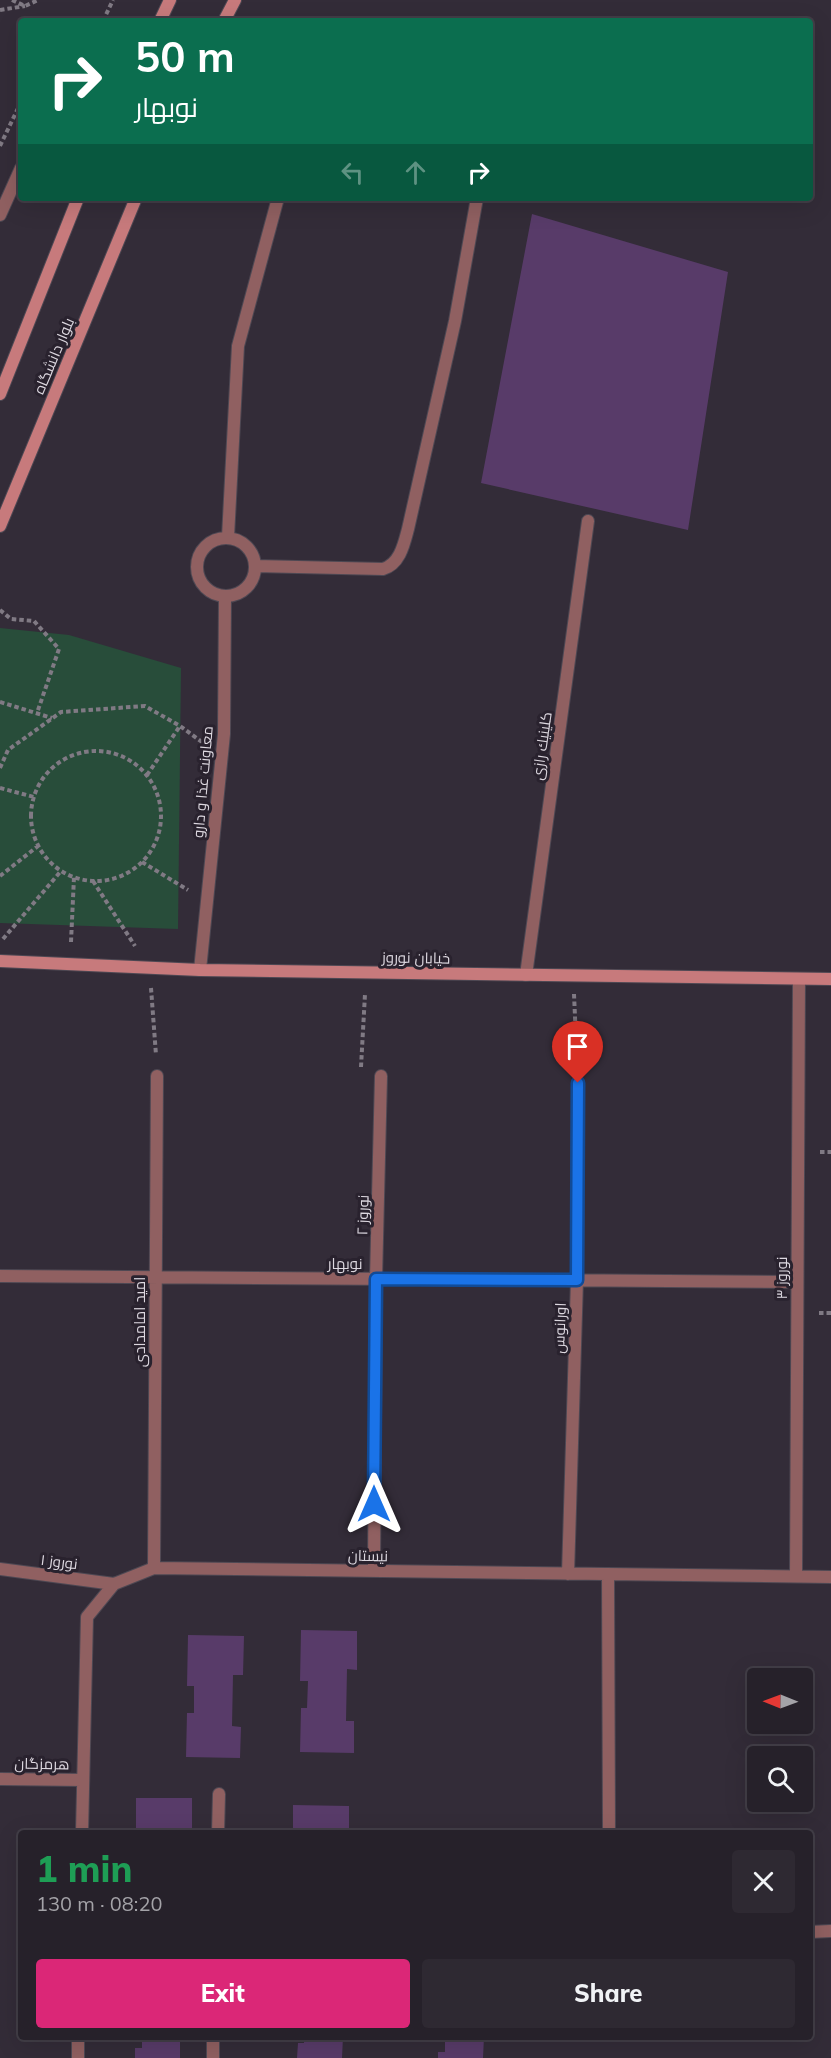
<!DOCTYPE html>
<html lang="en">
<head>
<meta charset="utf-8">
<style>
	:root { --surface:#26212a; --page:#2e2932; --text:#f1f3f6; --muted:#a4a3a8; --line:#423e47; --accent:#db2777 }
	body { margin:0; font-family:Mulish,Cairo,sans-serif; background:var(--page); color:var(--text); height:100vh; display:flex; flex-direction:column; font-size:22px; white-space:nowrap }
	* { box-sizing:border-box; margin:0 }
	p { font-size:20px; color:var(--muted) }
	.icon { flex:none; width:33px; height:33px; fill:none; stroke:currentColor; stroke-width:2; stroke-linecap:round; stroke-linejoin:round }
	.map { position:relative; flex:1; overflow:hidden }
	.side { position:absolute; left:18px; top:1830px; width:795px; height:210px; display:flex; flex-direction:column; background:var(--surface); border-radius:6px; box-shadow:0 6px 24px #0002,0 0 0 2px var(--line) }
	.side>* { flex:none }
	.hud { position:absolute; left:18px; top:18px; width:795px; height:183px; border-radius:6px; box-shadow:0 6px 24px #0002,0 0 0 2px var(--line); background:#0b6e4f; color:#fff; overflow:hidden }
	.needle { width:39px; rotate:271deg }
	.tools { position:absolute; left:747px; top:1668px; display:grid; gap:12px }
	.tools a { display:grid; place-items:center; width:66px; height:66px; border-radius:6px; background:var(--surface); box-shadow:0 6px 24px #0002,0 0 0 2px var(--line); font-size:30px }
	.pin { position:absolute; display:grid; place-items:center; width:51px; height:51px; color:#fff; margin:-62px -26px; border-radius:50% 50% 50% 0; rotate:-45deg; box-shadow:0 0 6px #0007 }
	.pin .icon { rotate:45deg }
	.me { position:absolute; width:66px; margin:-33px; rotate:0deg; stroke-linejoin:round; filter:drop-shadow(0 0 4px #0008) }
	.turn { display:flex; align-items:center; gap:21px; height:126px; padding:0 18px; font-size:27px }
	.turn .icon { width:78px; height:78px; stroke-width:2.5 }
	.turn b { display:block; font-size:42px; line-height:51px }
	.lanes { display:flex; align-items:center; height:57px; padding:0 18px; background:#0003; justify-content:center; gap:30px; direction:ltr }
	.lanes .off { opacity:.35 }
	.round { display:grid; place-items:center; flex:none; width:63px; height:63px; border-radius:6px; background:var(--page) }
	.summary { display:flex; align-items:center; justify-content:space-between; height:102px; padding:0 18px }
	h1 { font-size:36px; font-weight:800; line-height:45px; color:#1e9e55 }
	.button { display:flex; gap:12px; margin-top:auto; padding:12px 18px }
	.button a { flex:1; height:69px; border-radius:6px; background:var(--accent); color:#fff; font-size:24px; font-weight:800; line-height:69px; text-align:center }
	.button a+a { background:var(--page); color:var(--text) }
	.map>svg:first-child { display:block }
</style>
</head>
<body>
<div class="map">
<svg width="831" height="2058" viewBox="0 0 831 2058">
	<rect width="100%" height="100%" fill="#332c38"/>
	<path fill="#284d3a" d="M0,628L69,635L181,668L178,929L0,923Z"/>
	<path fill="#583b69" d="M532,214L728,272L688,530L481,483Z
		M301,1630L357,1631V1670L347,1669L346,1721H354V1753L300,1752L301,1708H307L308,1681H300Z
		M188,1635L244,1636L243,1675H233L232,1726L241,1727L240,1758L186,1757L187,1713H194V1686H187Z
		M136,1798H192V1833H136Z
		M293,1805L349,1806V1833H293Z
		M142,2037H180V2058H135V2048H142Z
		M304,2037H343L342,2058H297L298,2043H304Z
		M445,2037H484L483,2058H438V2052H445Z"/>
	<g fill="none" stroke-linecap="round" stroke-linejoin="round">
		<defs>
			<path id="lane" d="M0,215L21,168
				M228,537L238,346L278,198
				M197 567a29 29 0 1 1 58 0a29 29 0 1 1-58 0Z
				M255,566L383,569C400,564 404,544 408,529L455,321L477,198
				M200,970L224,734L225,596"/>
			<path id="street" d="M526,975L588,521
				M0,1276L797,1282
				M154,1568L157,1076
				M0,1569L114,1584
				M374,1571L376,1279L381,1076
				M568,1574L577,1280L578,1083
				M608,1574L609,1833
				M796,1576L799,979
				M0,1779L83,1780
				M82,1833L87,1617L114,1584L154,1568L831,1577
				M218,1833L219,1794
				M810,1932L831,1931
				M78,2058V2037
				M213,2058V2037"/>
			<path id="secondary" d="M160,21L170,0
				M224,21L235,0
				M0,394L78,198
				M0,526L136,198
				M0,961L200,970L831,979"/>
		</defs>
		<use href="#lane" stroke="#4e4853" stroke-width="14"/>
		<use href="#street" stroke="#4e4853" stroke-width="14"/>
		<use href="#secondary" stroke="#4e4853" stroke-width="14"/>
		<path stroke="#807a84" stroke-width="4" stroke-dasharray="4.5 3" stroke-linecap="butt" d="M12,0L25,6L38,0
			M0,10L25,6
			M103,21L113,0
			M0,146L21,102
			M0,610L11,619L34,621L59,649L37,713
			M0,702L52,718
			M31 816a65 65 0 1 1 130 0a65 65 0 1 1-130 0Z
			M0,768L8,750L61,712L145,706L180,726L202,742
			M147,775L180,726
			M0,788L34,797
			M142,862L188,890
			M0,876L38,846
			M93,881L135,946
			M3,939L61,871
			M71,942L74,877
			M151,988L156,1055
			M574,994L577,1062
			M361,1067L365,994
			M820,1152H831
			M819,1313H831"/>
		<use href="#lane" stroke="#906061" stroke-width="12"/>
		<use href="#street" stroke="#906061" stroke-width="12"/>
		<use href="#secondary" stroke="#c77a7c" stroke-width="12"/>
	</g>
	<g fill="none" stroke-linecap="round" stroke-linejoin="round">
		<defs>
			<path id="route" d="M374,1504L376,1279L577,1280L578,1083"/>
		</defs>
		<use href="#route" stroke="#114b97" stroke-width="15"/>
		<use href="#route" stroke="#1a73e8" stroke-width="10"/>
	</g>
	<g text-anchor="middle" stroke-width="6" stroke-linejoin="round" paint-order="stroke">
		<g font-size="15" fill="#ddd8e0" stroke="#29222e">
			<text transform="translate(54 356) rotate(-67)" y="5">بلوار دانشگاه</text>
			<text transform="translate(542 746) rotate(-82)" y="5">كلينيك رازی</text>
			<text transform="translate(203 782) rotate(-85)" y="5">معاونت غذا و دارو</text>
			<text transform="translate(416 958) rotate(1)" y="5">خیابان نوروز</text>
			<text transform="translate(363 1215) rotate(-88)" y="5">نوروز ۲</text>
			<text x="345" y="1269">نوبهار</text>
			<text transform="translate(782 1278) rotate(-90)" y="5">نوروز ۳</text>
			<text transform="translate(140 1322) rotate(-90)" y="5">امید امامدادی</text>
			<text transform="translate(560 1328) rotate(-88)" y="5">اورانوس</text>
			<text transform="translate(368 1556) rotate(1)" y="5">نیستان</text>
			<text transform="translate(59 1562) rotate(7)" y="5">نوروز ۱</text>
			<text transform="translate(42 1764) rotate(1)" y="5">هرمزگان</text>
		</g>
	</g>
</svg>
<div class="tools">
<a><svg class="needle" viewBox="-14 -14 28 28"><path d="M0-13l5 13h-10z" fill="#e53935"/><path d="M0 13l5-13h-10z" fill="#a4a3a8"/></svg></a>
<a><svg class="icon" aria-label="search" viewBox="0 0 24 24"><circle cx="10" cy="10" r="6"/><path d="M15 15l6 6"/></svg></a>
</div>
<div class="pin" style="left:578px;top:1083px;background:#d93025"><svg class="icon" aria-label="arrive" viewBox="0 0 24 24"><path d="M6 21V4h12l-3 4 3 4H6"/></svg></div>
<svg class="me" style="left:374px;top:1504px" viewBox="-20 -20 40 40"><path d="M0-17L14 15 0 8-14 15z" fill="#1a73e8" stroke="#fff" stroke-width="4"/></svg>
<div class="hud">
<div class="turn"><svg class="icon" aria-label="right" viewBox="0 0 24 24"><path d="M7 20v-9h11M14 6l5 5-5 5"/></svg><div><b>50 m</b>نوبهار</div></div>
<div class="lanes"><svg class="icon off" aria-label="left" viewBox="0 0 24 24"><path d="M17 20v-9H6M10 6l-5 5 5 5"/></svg><svg class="icon off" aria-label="ahead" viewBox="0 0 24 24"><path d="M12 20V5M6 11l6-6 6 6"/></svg><svg class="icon" aria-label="right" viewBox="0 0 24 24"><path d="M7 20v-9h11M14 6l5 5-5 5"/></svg></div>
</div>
<section class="side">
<div class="summary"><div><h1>1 min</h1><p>130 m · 08:20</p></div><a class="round"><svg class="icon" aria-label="close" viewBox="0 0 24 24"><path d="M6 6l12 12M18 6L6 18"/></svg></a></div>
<div class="button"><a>Exit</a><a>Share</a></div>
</section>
</div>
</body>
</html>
